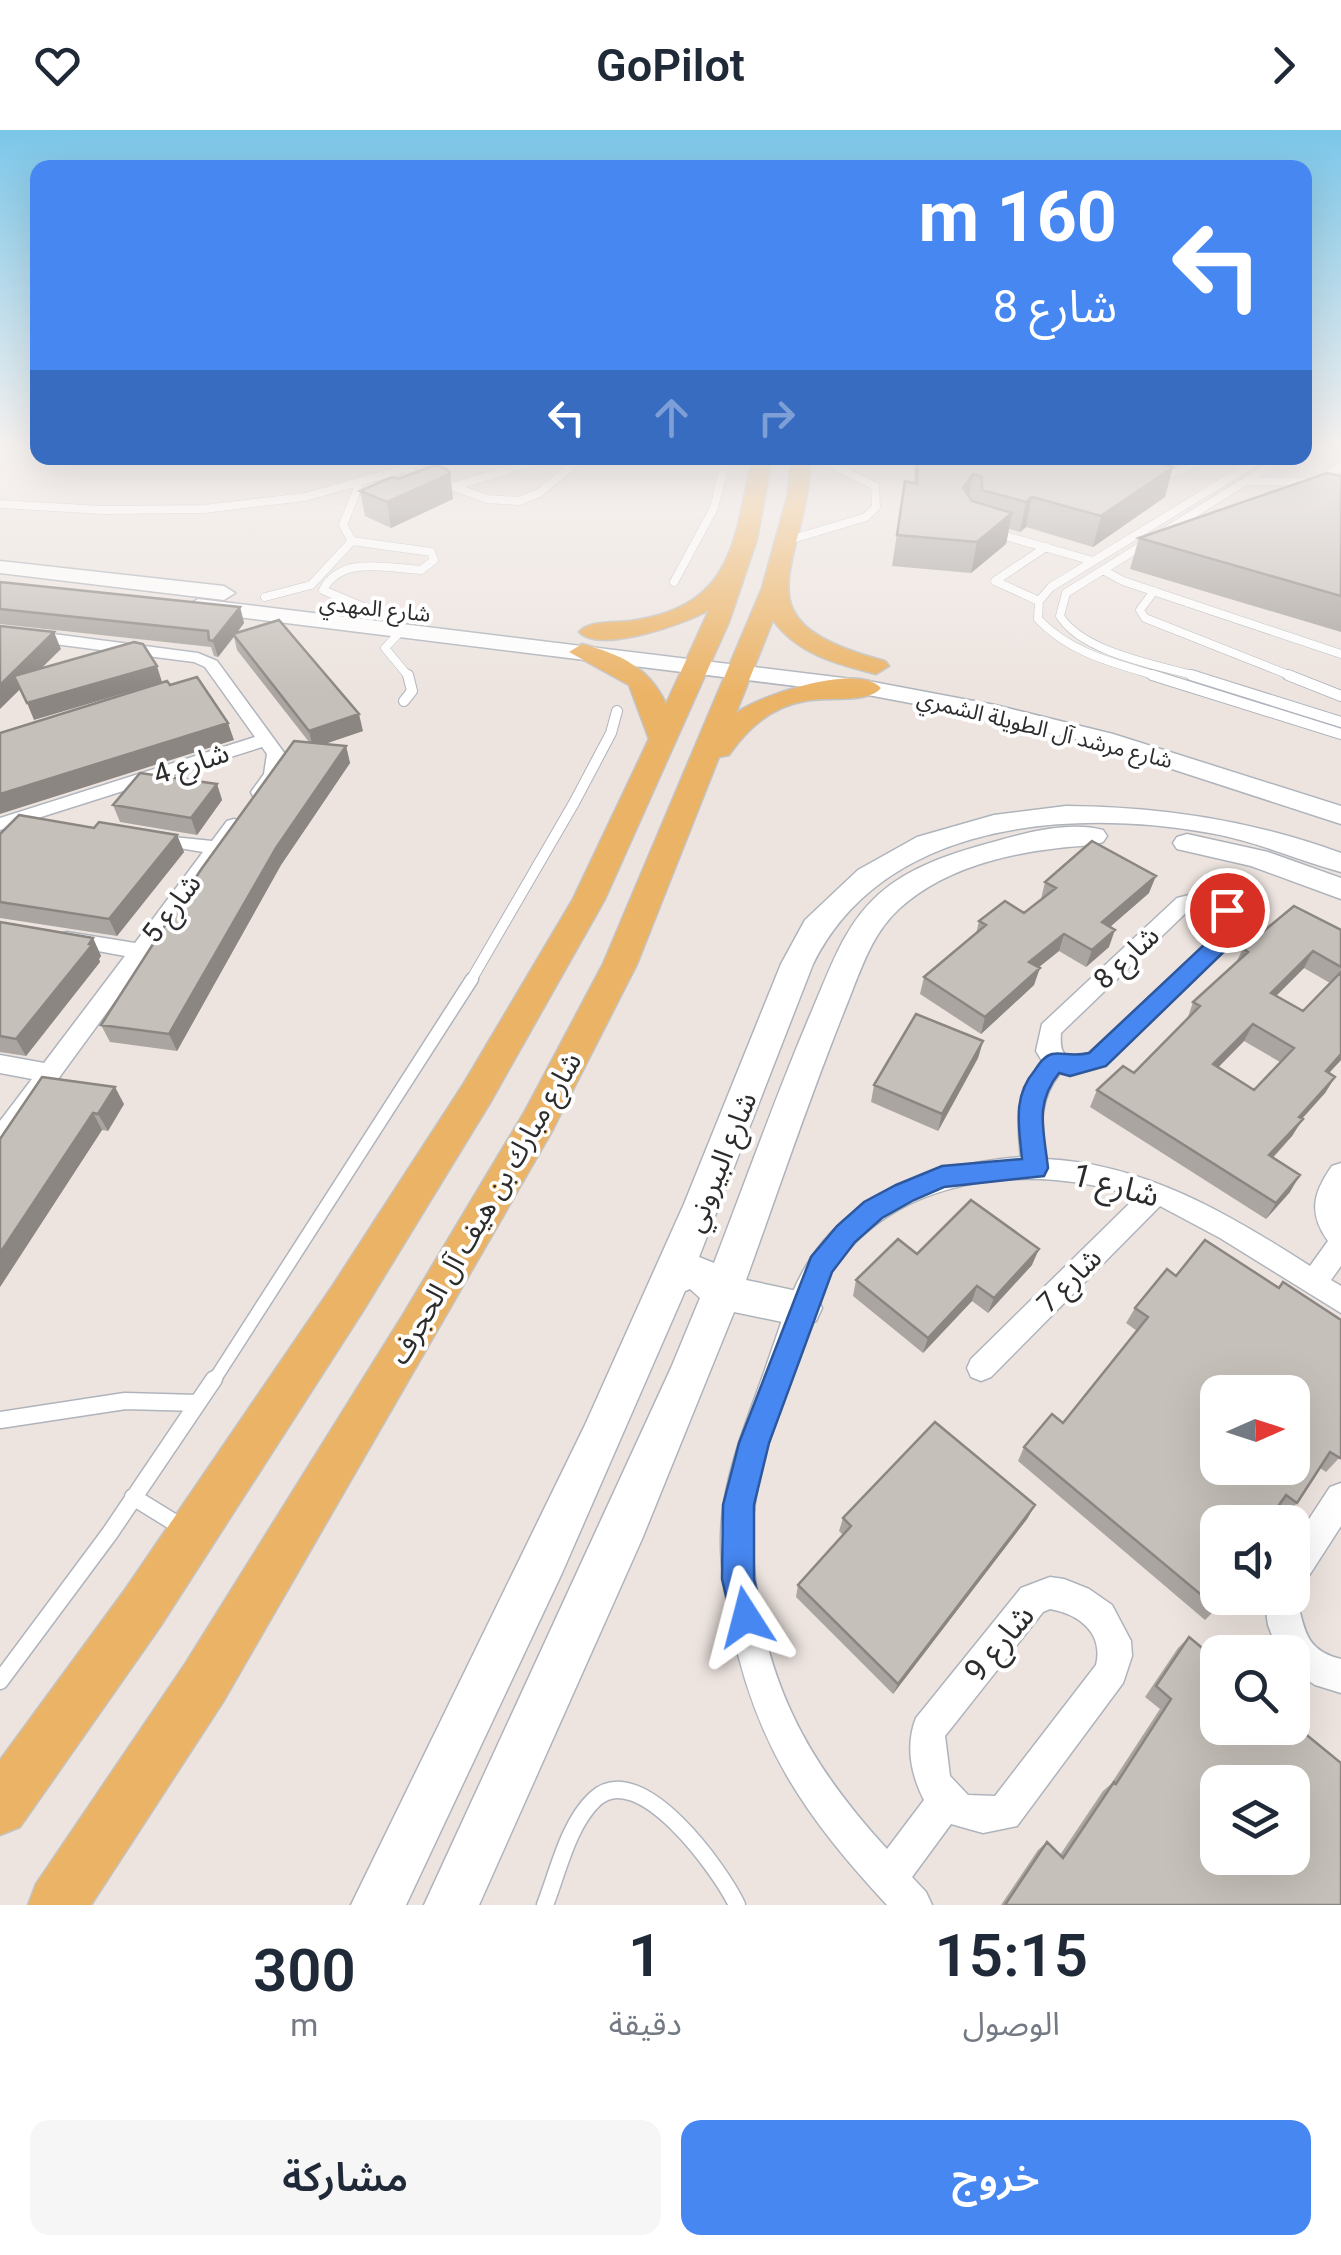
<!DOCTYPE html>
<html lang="ar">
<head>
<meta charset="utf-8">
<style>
	:root { --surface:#fff; --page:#f6f6f7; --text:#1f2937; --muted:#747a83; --accent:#4787f2 }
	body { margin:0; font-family:Roboto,"Noto Sans Arabic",sans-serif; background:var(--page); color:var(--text); direction:rtl; height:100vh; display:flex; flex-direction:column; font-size:38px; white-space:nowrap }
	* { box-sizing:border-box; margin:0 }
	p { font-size:32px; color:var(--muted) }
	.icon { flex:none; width:55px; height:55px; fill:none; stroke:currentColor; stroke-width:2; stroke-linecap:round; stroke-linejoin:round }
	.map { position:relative; height:1775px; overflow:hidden; direction:ltr }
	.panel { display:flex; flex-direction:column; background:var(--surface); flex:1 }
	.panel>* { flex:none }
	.top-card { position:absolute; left:30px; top:30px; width:1282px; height:305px; border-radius:20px; box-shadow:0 10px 40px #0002; direction:rtl; background:#4787f2; color:#fff; overflow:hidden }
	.needle { width:65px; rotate:87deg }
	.fabs { position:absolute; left:1200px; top:1245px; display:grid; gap:20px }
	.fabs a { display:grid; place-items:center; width:110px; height:110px; border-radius:20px; background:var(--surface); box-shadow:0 10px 40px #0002; font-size:50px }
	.pin { position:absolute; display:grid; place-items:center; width:85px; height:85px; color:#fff; margin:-42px; border:5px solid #fff; border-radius:50%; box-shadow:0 2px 10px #0007 }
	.me { position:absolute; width:110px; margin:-55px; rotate:351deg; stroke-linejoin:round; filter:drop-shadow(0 0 8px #0008) }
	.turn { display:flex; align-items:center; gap:35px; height:210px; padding:0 30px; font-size:45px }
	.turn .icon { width:130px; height:130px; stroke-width:2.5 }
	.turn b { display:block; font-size:70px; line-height:85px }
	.lanes { display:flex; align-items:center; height:95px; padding:0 30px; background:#0003; justify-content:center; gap:50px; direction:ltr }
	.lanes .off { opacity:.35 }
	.eta { display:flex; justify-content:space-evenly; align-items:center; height:170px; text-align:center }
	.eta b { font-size:60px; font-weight:600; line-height:70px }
	.action { display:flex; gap:20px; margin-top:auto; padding:20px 30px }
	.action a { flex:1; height:115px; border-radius:20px; background:var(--accent); color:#fff; font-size:40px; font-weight:600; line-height:115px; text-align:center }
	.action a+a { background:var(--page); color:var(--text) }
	header { display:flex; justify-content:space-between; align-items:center; height:130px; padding:0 30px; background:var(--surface); font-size:45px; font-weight:600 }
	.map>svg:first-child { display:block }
</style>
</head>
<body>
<header><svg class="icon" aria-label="forward" viewBox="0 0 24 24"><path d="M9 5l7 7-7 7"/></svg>GoPilot<svg class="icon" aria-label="heart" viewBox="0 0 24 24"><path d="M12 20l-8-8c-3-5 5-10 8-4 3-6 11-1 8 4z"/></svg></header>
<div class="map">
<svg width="1341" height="1775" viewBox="0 0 1341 1775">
	<rect width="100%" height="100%" fill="#ede4df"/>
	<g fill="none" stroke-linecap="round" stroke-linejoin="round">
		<defs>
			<path id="lane-far3" d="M404,339L426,328
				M1160,348L1212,328
				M1246,351L1318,352L1341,337
				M456,356L525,334L568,328
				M0,374L103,380L204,379L305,367L404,339L487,369L519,371L539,363L582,328
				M995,403L1093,431
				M352,411L343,395L358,357
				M786,411L866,387L876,377L875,356L818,328
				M1103,440L1123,451L1341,524
				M674,452L714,378L726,328
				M1154,461L1140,480L1145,488L1294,547
				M265,467L311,455L352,411L431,422L434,430L421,440C388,438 341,425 323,460L363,477
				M1039,471L995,451L1046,417
				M402,500L385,518L409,547
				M1160,547C1115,533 1071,524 1038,489L1039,471L1051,457L1262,328
				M1199,547C1158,535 1083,523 1060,486L1066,463L1283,328"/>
			<path id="lane-far2" d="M1152,545L1341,604
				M1191,545L1341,592
				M1288,545L1341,566
				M404,571L412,561L408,545
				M470,852L574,673L611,603L617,581"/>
			<path id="lane-far1" d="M213,1252L472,849"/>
			<path id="lane" d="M0,1290L125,1271L198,1273
				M133,1367L185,1399
				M0,1551L110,1403L214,1249
				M545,1775C558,1742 568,1694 595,1669C640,1627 721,1741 737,1775"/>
			<path id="street" d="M0,497L198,523L217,531L285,624L282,645L267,666H253L251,662L264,644L267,624L262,617L0,700V688L255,607L205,537L194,532L0,507Z
				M234,689L241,691L244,695L241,699L9,1016L0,1019V991L32,949L0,943V925L44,933L125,826L60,814L56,809L60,804L67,802L135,813L203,722L144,712L141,708L144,704L212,711L227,691Z
				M1197,763L1225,769L1243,787V801L1105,936L1070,946L1060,943C1038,971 1041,995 1046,1029C1145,1034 1229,1084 1310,1136L1328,1111C1308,1083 1313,1063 1332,1036L1341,1033V1136L1331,1150L1341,1156V1183L1220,1108L1160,1076L991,1247L981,1251L971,1247L967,1238L971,1229L1136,1067C1032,1031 893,1044 829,1145C808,1179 800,1222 787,1259C767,1314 748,1370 753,1429C763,1550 806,1631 887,1719L924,1670C911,1645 905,1615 916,1588L1021,1458L1050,1447L1064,1449L1089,1459L1112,1475L1131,1511L1132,1526L1123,1553L1017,1696L983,1703L951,1694L912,1747L926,1762L932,1775H887C804,1685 756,1616 731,1494C723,1454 717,1414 724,1373C732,1322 753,1276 769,1228C780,1197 789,1165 806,1136C850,1060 940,1034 1021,1027C1016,989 1018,963 1042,931L1036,921L1042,894L1177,768ZM1197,777L1212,780L1222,789V799L1089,923C1067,929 1059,928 1061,903L1191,778ZM1050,1479C1079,1484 1104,1503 1096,1535L995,1666L968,1665L950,1646L945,1606L1043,1482Z
				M1341,1353V1396L1303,1455L1293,1460C1306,1491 1299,1519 1341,1529V1563L1315,1555L1292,1540V1522L1277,1519L1268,1495L1264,1468H1292V1415L1330,1357Z"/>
			<path id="secondary" d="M0,431L224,456L235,463L224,470L0,443Z
				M198,469L868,551L995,575L1113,604L1341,676V694L1095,614L995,589L868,565L190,481L187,476Z
				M1066,676C1162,677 1250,690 1341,723V742C1297,730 1256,711 1210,703C1070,678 884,691 813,834L699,1127L714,1133C746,1050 776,965 811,883C830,840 843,796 879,764C912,735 956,722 997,711C1028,702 1071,691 1103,700L1107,706L1103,712L1093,715C1027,719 951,732 900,778C869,806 859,846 843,884C808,972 778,1061 746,1150L816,1165L822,1178L816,1191L802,1196L734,1182L642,1409L479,1775H424L671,1238L700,1168L690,1159L685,1161L562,1443L406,1775H351L585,1295L684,1074L781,834L805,790L858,740L917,707L994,685Z
				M1187,704L1268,722L1341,748V769L1251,736L1177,719L1173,713L1177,707Z"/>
			<path id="primary" d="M752,328H772L757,409L729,492L605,769L490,973L363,1181L160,1497L20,1697L0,1705V1630L124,1461L333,1155L464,953L573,769L649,609L629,555L569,522L582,514C620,524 649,537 666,574L709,480C685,494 599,524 579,502C590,490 614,493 630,491C733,477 734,413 752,328Z
				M791,328H811C806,441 731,490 885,531L889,536L876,544C837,534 797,524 773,490L736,583C761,565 858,532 881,558C868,574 825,566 805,571C771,577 748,598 729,625L719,627L637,834L551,1003L223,1572L91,1775H28L36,1754L185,1534L401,1188L525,981L603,834L762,458L788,364Z"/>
		</defs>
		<use href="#lane-far3" stroke="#afb4bc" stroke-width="9"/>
		<use href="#lane-far2" stroke="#afb4bc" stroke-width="12"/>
		<use href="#lane-far1" stroke="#afb4bc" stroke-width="15"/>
		<use href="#lane" stroke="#afb4bc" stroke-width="19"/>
		<use href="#street" stroke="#afb4bc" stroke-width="3"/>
		<use href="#secondary" stroke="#afb4bc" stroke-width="3"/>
		<use href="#primary" stroke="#c4c4c4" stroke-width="3"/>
		<use href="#lane-far3" stroke="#fff" stroke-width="8"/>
		<use href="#lane-far2" stroke="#fff" stroke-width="10"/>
		<use href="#lane-far1" stroke="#fff" stroke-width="12"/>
		<use href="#lane" stroke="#fff" stroke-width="16"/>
		<use href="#street" fill="#fff" fill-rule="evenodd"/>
		<use href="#secondary" fill="#fff" fill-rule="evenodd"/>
		<use href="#primary" fill="#ebb366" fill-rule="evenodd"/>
	</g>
	<path fill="#aaa5a0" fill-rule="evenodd" d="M914,328H1137L1165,367L1093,417L1026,397L1020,402L1009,399L1006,414L971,443L892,436L905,351L914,353Z
		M450,344L453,369L391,398L365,386L360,361Z
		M1340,346H1341V502L1130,439L1139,408Z
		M0,452L240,477L244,493L237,503L363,601L324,614L346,616L350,633L281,735L177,921L110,912L101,895L309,612L237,520L234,507L218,527L214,526L211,517L0,494Z
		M217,654L222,670L197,705L120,692L113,675Z
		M94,698L177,705L184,722L117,806L0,788V704Z
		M1045,752L1149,763L1110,797L1109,817L1086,837L1059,821L1039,837L1034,855L981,904L920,864L924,847L976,804L979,791L1024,783L1041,769Z
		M0,792L93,808L101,826L99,829L100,832L26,926L0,922Z
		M1341,800V930L1329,943L1335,947L1325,963L1302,989L1292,1006L1273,1028L1290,1062L1266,1089L1090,977L1097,960L1134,943L1187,890L1193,872L1236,833L1243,818ZM1304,838L1330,853L1303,881L1276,866ZM1244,911L1280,932L1254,960L1218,937Z
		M983,911L978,928L938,1001L871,972L874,955Z
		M124,974L108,1001L102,1000L0,1157V1009Z
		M917,1124L1032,1135L988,1183L972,1171L923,1223L853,1166L856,1150Z
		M1135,1178L1341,1326L1326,1342L1320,1338L1297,1373L1284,1387L1276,1380L1218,1392L1217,1478L1205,1490L1018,1331L1024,1317L1063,1293L1137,1201L1126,1193Z
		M1035,1375L1027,1389L893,1564L796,1467L798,1455L843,1405L839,1401L843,1388Z
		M1189,1507L1341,1775H1001L1038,1720L1047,1712L1060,1725L1103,1661L1111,1654L1160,1579L1145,1567L1178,1518Z"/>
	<path fill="#8b8682" d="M1173,337L1165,367L1093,417L1101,386Z
		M450,344L453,369L391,398L387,372Z
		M973,344L968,374L963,358Z
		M1032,367L1026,397L1020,402L1026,372Z
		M1012,383L1006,414L971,443L977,412Z
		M240,477L244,493L218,527L213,511Z
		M54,502L61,519L0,579V555Z
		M157,536L162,552L34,590L27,573Z
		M359,584L363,601L313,618L309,601Z
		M228,593L234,610L0,684V664Z
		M346,616L350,633L281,735L177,921L169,904L276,718Z
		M217,654L222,670L197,705L191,688Z
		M177,705L184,722L117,806L109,789Z
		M1156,746L1149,763L1096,809L1102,792Z
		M1115,800L1109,817L1086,837L1092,820Z
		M1064,804L1059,821L1024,849L1029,832Z
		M93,808L101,826L99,829L100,832L26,926L16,909Z
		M1313,821L1304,838L1262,880L1271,863Z
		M1040,838L1034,855L981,904L985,887Z
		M1253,894L1244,911L1205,951L1213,934Z
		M983,911L978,928L938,1001L942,984Z
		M1341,924V930L1315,958L1326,941Z
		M1335,947L1325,963L1289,1003L1299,987Z
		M115,957L124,974L108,1001L98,984Z
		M93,983L102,1000L0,1157V1123Z
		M1303,989L1292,1006L1259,1042L1269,1025Z
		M1300,1045L1290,1062L1266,1089L1276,1073Z
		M1039,1119L1032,1135L988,1183L994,1168Z
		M977,1156L972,1171L923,1223L928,1208Z
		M1035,1375L1027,1389L893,1564L898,1554Z"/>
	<path fill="#c6c0ba" stroke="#8b8682" stroke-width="2.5" fill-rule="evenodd" d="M918,328H1137L1173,337L1101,386L1032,367L1026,372L982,360V347L973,344L963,358L972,371L1012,383L977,412L897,405L905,351L917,354Z
		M435,335L447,339L450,344L387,372L360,361L392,347L398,349Z
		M1327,343L1341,346V466L1139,408Z
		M0,452L240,477L213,511L209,510L208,501L0,479Z
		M279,490L359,584L309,601L233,504Z
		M0,496L54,502L0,555Z
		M134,512L143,514L157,536L27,573L14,546Z
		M197,547L228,593L0,664V603L167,551L170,555Z
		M294,611L346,616L276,718L169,904L101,895L200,741Z
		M140,643L217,654L191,688L113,675Z
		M19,685L94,698L99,692L177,705L109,789L0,772V704Z
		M1092,711L1156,746L1102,792L1115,800L1092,820L1064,804L1029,832L1040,838L985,887L924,847L986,795L979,791L1005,771L1024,783L1056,758L1045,752Z
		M1294,776L1341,800V837L1313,821L1271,863L1303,881L1341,842V924L1326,941L1335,947L1299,987L1303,989L1269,1025L1300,1045L1276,1073L1097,960L1123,936L1134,943L1200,876L1193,872L1248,822L1243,818ZM1253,894L1294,918L1254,960L1213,934Z
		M0,792L93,808L89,814L92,815L16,909L0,906Z
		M916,884L983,911L942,984L874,955Z
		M42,947L115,957L98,984L93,983L0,1123V1009Z
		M971,1070L1039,1119L994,1168L977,1156L928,1208L856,1150L898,1109L917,1124Z
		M1205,1110L1279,1158L1283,1152L1341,1190V1326L1340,1328L1330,1322L1297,1373L1286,1365L1267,1392H1218V1468H1224L1217,1478L1024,1317L1052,1284L1063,1293L1148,1187L1135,1178L1167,1139L1176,1146ZM1218,1262H1292V1338H1218Z
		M935,1292L1035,1375L898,1554L798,1455L851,1396L843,1388Z
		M1189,1507L1218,1531V1598H1292V1593L1341,1633V1775H1005L1047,1712L1063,1728L1114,1652L1116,1654L1171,1569L1156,1556ZM1218,1652H1292V1728H1218Z"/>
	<linearGradient id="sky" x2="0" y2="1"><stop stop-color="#7bc6e9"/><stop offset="0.56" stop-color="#f7f3f1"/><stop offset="1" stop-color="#f7f3f1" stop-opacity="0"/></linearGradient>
	<rect width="1341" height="563" fill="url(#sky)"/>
	<path fill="#4787f2" stroke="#2e589d" stroke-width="2.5" d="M1227,773L1235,775L1244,787L1239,807L1106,936L1070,946L1059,943C1034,974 1044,1000 1048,1038L1044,1046L944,1057L914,1070L882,1088L855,1112L832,1142L769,1313L754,1375V1449L763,1487L758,1499L746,1504L734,1499L722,1449L723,1375L739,1313L811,1127L837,1096L864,1072L896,1055L942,1036L1022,1029C1019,996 1012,967 1035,940C1039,934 1044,926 1052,924C1063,922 1072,927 1089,923L1221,799L1222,788L1217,780Z"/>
	<g text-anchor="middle" stroke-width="8" stroke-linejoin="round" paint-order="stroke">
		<g font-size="22" fill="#2c2c2c" stroke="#fff">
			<text transform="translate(375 478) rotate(6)" y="8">شارع المهدي</text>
			<text transform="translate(1045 599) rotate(14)" y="8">شارع مرشد آل الطويلة الشمري</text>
		</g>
		<g font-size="28" fill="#2c2c2c" stroke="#fff">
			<text transform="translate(191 633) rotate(-18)" y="10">شارع 4</text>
			<text transform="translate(171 778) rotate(-53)" y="10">شارع 5</text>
			<text transform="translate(1126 827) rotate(-43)" y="10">شارع 8</text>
			<text transform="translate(720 1032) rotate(-68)" y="10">شارع البيروني</text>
			<text transform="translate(485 1078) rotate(-60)" y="10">شارع مبارك بن هيف آل الحجرف</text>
			<text transform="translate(1069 1150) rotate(-45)" y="10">شارع 7</text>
		</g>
		<g font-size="32" fill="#2c2c2c" stroke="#fff">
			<text transform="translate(1116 1055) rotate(15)" y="11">شارع 1</text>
			<text transform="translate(999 1513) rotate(-50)" y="11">شارع 9</text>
		</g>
	</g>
</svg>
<div class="fabs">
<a><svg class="needle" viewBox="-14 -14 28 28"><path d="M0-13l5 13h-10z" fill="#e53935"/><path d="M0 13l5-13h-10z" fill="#747a83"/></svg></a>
<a><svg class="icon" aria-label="sound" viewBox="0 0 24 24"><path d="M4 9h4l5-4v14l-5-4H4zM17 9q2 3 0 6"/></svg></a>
<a><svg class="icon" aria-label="search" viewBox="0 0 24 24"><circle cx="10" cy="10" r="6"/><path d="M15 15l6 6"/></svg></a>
<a><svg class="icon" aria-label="layers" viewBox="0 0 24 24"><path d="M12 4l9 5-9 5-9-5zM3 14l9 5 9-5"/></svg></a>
</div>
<div class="pin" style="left:1227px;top:780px;background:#d93025"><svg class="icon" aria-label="arrive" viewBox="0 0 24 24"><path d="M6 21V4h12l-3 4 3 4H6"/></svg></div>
<svg class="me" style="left:746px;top:1487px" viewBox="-20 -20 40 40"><path d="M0-17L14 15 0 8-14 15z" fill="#4787f2" stroke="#fff" stroke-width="4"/></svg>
<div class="top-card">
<div class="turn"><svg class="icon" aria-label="left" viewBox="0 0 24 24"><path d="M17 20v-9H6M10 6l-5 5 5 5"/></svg><div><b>160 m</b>شارع 8</div></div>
<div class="lanes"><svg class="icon" aria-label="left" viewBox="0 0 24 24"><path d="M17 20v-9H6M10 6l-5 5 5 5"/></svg><svg class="icon off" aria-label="ahead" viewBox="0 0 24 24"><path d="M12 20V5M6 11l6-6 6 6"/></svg><svg class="icon off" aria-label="right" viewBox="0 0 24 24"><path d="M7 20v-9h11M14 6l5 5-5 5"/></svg></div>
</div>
</div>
<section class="panel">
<div class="eta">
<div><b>15:15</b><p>الوصول</p></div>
<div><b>1</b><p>دقيقة</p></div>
<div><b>300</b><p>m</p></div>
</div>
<div class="action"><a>خروج</a><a>مشاركة</a></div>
</section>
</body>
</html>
